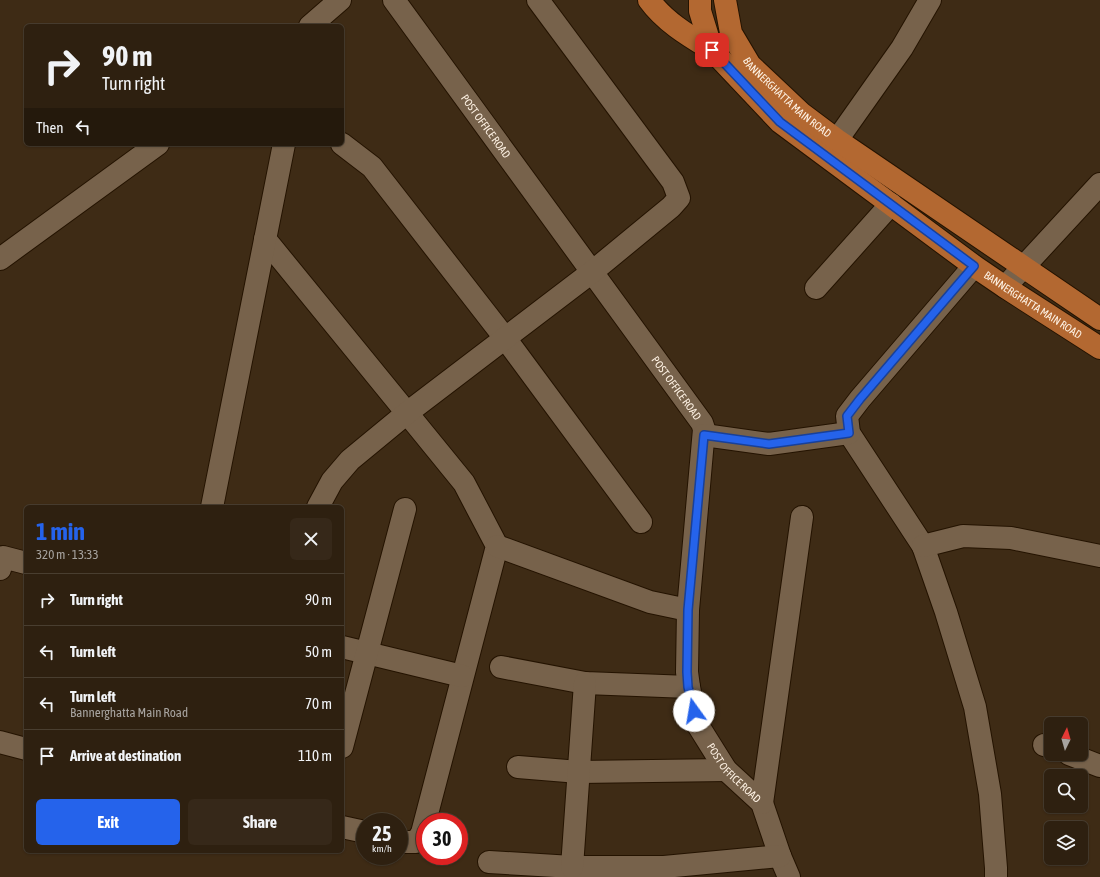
<!DOCTYPE html>
<html lang="en">
<head>
<meta charset="utf-8">
<style>
	:root { --surface:#2e2010; --page:#362819; --text:#f1f3f6; --muted:#a7a39f; --line:#493e30; --accent:#2563eb }
	body { margin:0; font-family:"Asap Condensed",sans-serif; background:var(--page); color:var(--text); height:100vh; display:flex; flex-direction:column; font-size:15px; white-space:nowrap }
	* { box-sizing:border-box; margin:0 }
	p { font-size:13px; color:var(--muted) }
	.icon { flex:none; width:22px; height:22px; fill:none; stroke:currentColor; stroke-width:2; stroke-linecap:round; stroke-linejoin:round }
	.map { position:relative; flex:1; overflow:hidden }
	.panel { position:absolute; left:24px; top:505px; width:320px; height:348px; display:flex; flex-direction:column; background:var(--surface); border-radius:6px; box-shadow:0 1px 3px #0004,0 0 0 1px var(--line) }
	.panel>* { flex:none }
	.guide { position:absolute; left:24px; top:24px; width:320px; height:122px; border-radius:6px; box-shadow:0 1px 3px #0004,0 0 0 1px var(--line); background:#2e2010; color:var(--text); overflow:hidden }
	.needle { width:26px; rotate:5deg }
	.buttons { position:absolute; left:1044px; top:717px; display:grid; gap:8px }
	.buttons a { display:grid; place-items:center; width:44px; height:44px; border-radius:6px; background:var(--surface); box-shadow:0 1px 3px #0004,0 0 0 1px var(--line); font-size:20px }
	.speed { position:absolute; left:356px; top:813px; display:flex; gap:8px; font-size:20px; font-weight:700; text-align:center }
	.speed>* { display:grid; place-content:center; width:52px; height:52px; border-radius:50%; background:var(--surface); box-shadow:0 1px 3px #0004,0 0 0 1px var(--line); line-height:1 }
	.speed small { font-size:10px; font-weight:400 }
	.speed .limit { border:6px solid #d22; background:#fff; color:#111 }
	.pin { position:absolute; display:grid; place-items:center; width:34px; height:34px; color:#fff; margin:-17px; border-radius:8px; box-shadow:0 2px 6px #0006 }
	.me { position:absolute; width:44px; margin:-22px; rotate:347deg; stroke-linejoin:round; filter:drop-shadow(0 0 3px #0008) }
	.turn { display:flex; align-items:center; gap:14px; height:84px; padding:0 12px; font-size:18px }
	.turn .icon { width:52px; height:52px; stroke-width:2.5 }
	.turn b { display:block; font-size:28px; line-height:34px }
	.then { display:flex; align-items:center; height:38px; padding:0 12px; background:#0003; gap:8px; font-size:15px }
	.round { display:grid; place-items:center; flex:none; width:42px; height:42px; border-radius:6px; background:var(--page) }
	.overview { display:flex; align-items:center; justify-content:space-between; height:68px; padding:0 12px }
	h1 { font-size:24px; font-weight:700; line-height:30px; color:var(--accent) }
	.primary-button { display:flex; gap:8px; margin-top:auto; padding:8px 12px }
	.primary-button a { flex:1; height:46px; border-radius:6px; background:var(--accent); color:#fff; font-size:16px; font-weight:700; line-height:46px; text-align:center }
	.primary-button a+a { background:var(--page); color:var(--text) }
	ul { padding:0; list-style:none }
	li { display:flex; align-items:center; gap:12px; height:52px; padding:0 12px; border-top:1px solid var(--line) }
	li div { flex:1 }
	li b { display:block; font-size:15px }
	li em { font-style:normal }
	.map>svg:first-child { display:block }
</style>
</head>
<body>
<div class="map">
<svg width="1100" height="877" viewBox="0 0 1100 877">
	<rect width="100%" height="100%" fill="#3e2b15"/>
	<g fill="none" stroke-linecap="round" stroke-linejoin="round">
		<defs>
			<g id="minor">
				<path id="s1" d="M394,0L702,423L704,429L688,610L687,672L689,687L696,722L726,770L762,803L780,856L789,877"/>
				<path d="M310,26L340,0"/>
				<path d="M837,140L902,48L930,0"/>
				<path d="M342,144L372,167L505,338L641,522"/>
				<path d="M265,239L407,413L464,483L497,546L422,833L416,842H405L399,841"/>
				<path d="M0,259L158,144"/>
				<path d="M974,266L860,399L847,416L849,433L923,546L946,612L975,707L990,794L996,868V877"/>
				<path d="M1005,287L1100,184"/>
				<path d="M816,288L891,204"/>
				<path d="M704,435L769,444L849,433"/>
				<path d="M212,507L284,144"/>
				<path d="M318,507L332,481L350,460L407,413L592,272L671,207L679,198L673,182L538,0"/>
				<path d="M497,546L650,602L688,610"/>
				<path d="M923,546L963,536L1011,538L1100,556"/>
				<path d="M0,569L3,557L26,563"/>
				<path d="M342,647L462,676"/>
				<path d="M501,667L585,683L689,687"/>
				<path d="M0,742L26,749"/>
				<path d="M1044,745L1051,747"/>
				<path d="M342,747L405,509"/>
				<path d="M1069,754L1100,766"/>
				<path d="M518,767L579,772L726,770"/>
				<path d="M762,803L802,517"/>
				<path d="M342,827L365,832"/>
				<path d="M489,862L572,867H664L780,856"/>
				<path d="M572,867L585,683"/>
			</g>
			<g id="major">
				<path d="M649,0C665,22 689,36 712,50"/>
				<path id="s2" d="M700,0V11L712,50L780,122L974,266L1005,287L1100,348"/>
				<path id="s3" d="M725,0L731,33L750,65L801,113L837,140L1100,319"/>
			</g>
		</defs>
		<use href="#minor" stroke="#241300" stroke-width="24"/>
		<use href="#major" stroke="#241300" stroke-width="24"/>
		<use href="#minor" stroke="#77624b" stroke-width="22"/>
		<use href="#major" stroke="#b36831" stroke-width="22"/>
	</g>
	<g fill="none" stroke-linecap="round" stroke-linejoin="round">
		<defs>
			<path id="route" d="M694,711L688,687L687,672L688,610L704,435L769,444L849,433L847,416L860,399L974,266L780,122L712,50"/>
		</defs>
		<use href="#route" stroke="#184099" stroke-width="10"/>
		<use href="#route" stroke="#2563eb" stroke-width="7"/>
	</g>
	<g text-anchor="middle" stroke-width="4" stroke-linejoin="round" paint-order="stroke">
		<g font-size="11" fill="#fef2e4" stroke="#1e160c">
			<text dy="4" stroke="none"><textPath href="#s3" startOffset="120">BANNERGHATTA MAIN ROAD</textPath></text>
			<text dy="4" stroke="none"><textPath href="#s1" startOffset="156">POST OFFICE ROAD</textPath></text>
			<text dy="4" stroke="none"><textPath href="#s2" startOffset="463">BANNERGHATTA MAIN ROAD</textPath></text>
			<text dy="4" stroke="none"><textPath href="#s1" startOffset="480">POST OFFICE ROAD</textPath></text>
			<text dy="4" stroke="none"><textPath href="#s1" startOffset="888">POST OFFICE ROAD</textPath></text>
		</g>
	</g>
</svg>
<div class="buttons">
<a><svg class="needle" viewBox="-14 -14 28 28"><path d="M0-13l5 13h-10z" fill="#e53935"/><path d="M0 13l5-13h-10z" fill="#a7a39f"/></svg></a>
<a><svg class="icon" aria-label="search" viewBox="0 0 24 24"><circle cx="10" cy="10" r="6"/><path d="M15 15l6 6"/></svg></a>
<a><svg class="icon" aria-label="layers" viewBox="0 0 24 24"><path d="M12 4l9 5-9 5-9-5zM3 14l9 5 9-5"/></svg></a>
</div>
<div class="speed"><div>25<small>km/h</small></div><div class="limit">30</div></div>
<div class="pin" style="left:712px;top:50px;background:#d93025"><svg class="icon" aria-label="arrive" viewBox="0 0 24 24"><path d="M6 21V4h12l-3 4 3 4H6"/></svg></div>
<svg class="me" style="left:694px;top:711px" viewBox="-20 -20 40 40"><circle r="19" fill="#fff"/><path d="M0-13L10 11 0 6-10 11z" fill="#2563eb"/></svg>
<div class="guide">
<div class="turn"><svg class="icon" aria-label="right" viewBox="0 0 24 24"><path d="M7 20v-9h11M14 6l5 5-5 5"/></svg><div><b>90 m</b>Turn right</div></div>
<div class="then">Then<svg class="icon" aria-label="left" viewBox="0 0 24 24"><path d="M17 20v-9H6M10 6l-5 5 5 5"/></svg></div>
</div>
<section class="panel">
<div class="overview"><div><h1>1 min</h1><p>320 m · 13:33</p></div><a class="round"><svg class="icon" aria-label="close" viewBox="0 0 24 24"><path d="M6 6l12 12M18 6L6 18"/></svg></a></div>
<ul>
<li><svg class="icon" aria-label="right" viewBox="0 0 24 24"><path d="M7 20v-9h11M14 6l5 5-5 5"/></svg><div><b>Turn right</b></div><em>90 m</em></li>
<li><svg class="icon" aria-label="left" viewBox="0 0 24 24"><path d="M17 20v-9H6M10 6l-5 5 5 5"/></svg><div><b>Turn left</b></div><em>50 m</em></li>
<li><svg class="icon" aria-label="left" viewBox="0 0 24 24"><path d="M17 20v-9H6M10 6l-5 5 5 5"/></svg><div><b>Turn left</b><p>Bannerghatta Main Road</p></div><em>70 m</em></li>
<li><svg class="icon" aria-label="arrive" viewBox="0 0 24 24"><path d="M6 21V4h12l-3 4 3 4H6"/></svg><div><b>Arrive at destination</b></div><em>110 m</em></li>
</ul>
<div class="primary-button"><a>Exit</a><a>Share</a></div>
</section>
</div>
</body>
</html>
